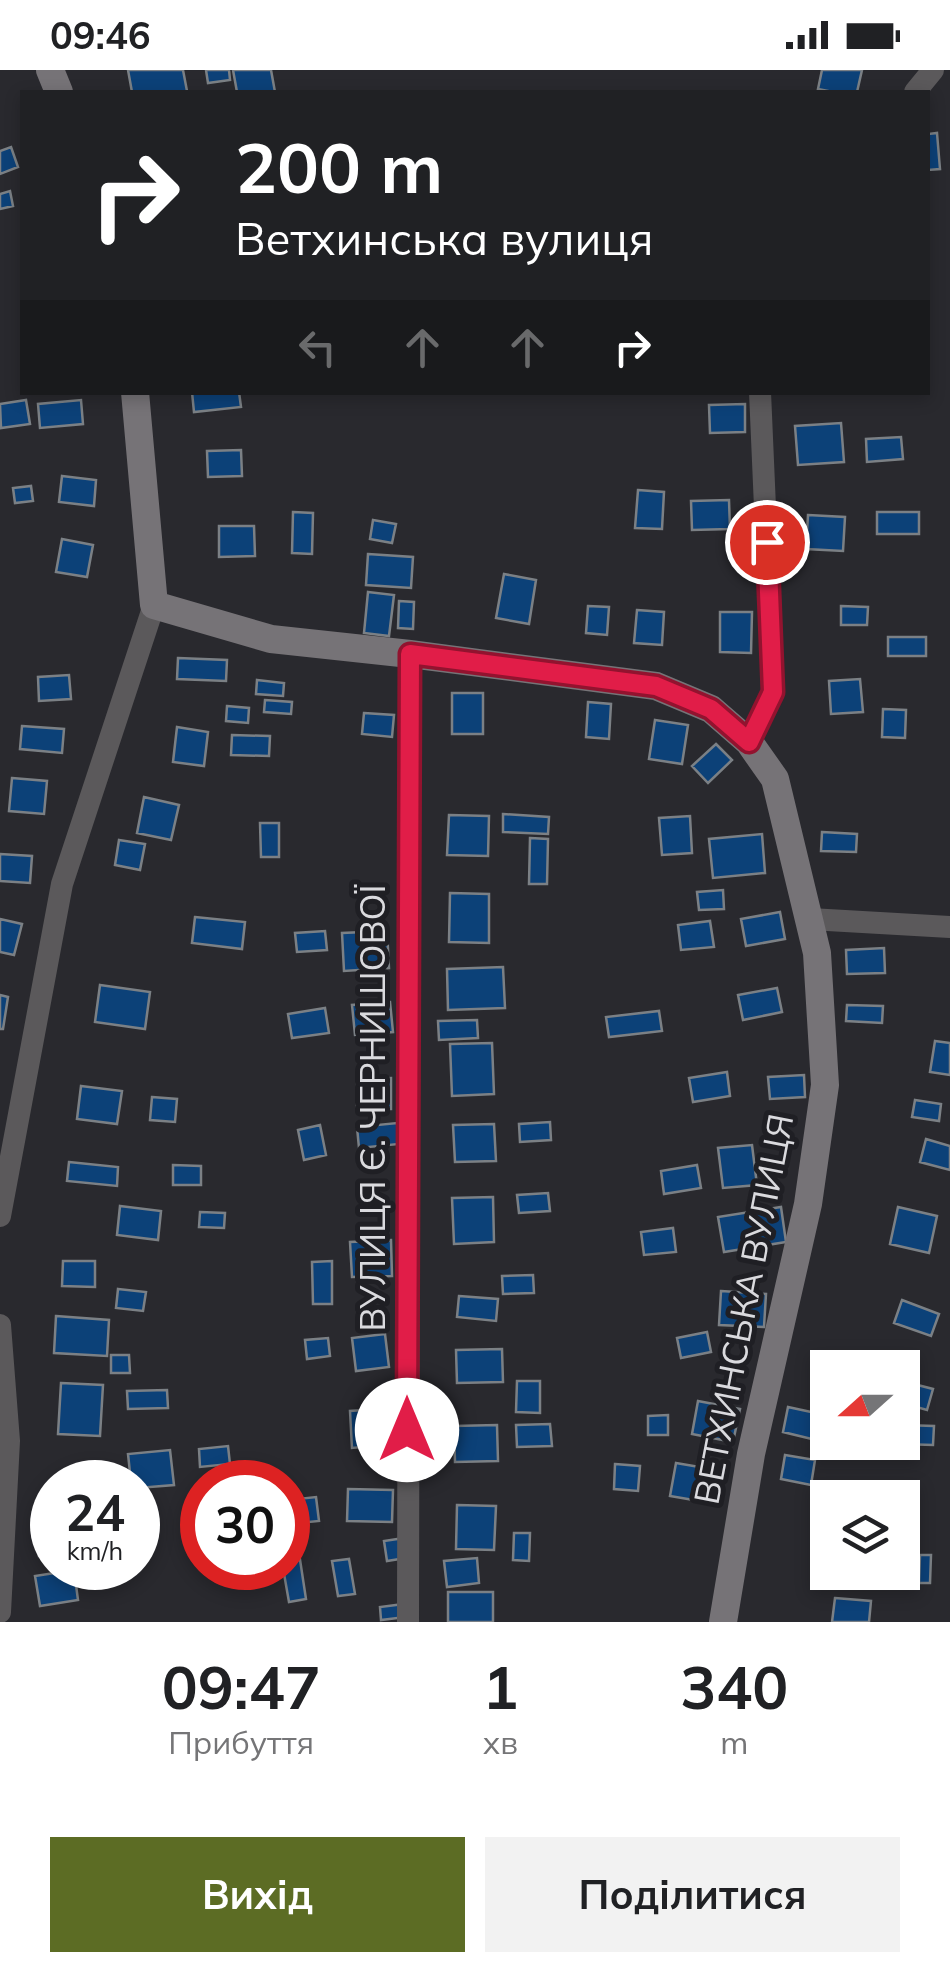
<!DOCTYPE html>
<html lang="uk">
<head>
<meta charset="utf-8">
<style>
	:root { --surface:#fff; --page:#f2f2f2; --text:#202124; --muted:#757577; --accent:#5c6c24 }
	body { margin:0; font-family:Mulish,sans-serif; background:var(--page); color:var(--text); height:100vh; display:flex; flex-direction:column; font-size:38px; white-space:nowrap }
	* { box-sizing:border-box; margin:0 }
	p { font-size:32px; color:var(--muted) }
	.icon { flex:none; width:55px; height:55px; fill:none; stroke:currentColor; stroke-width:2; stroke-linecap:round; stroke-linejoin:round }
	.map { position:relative; height:1552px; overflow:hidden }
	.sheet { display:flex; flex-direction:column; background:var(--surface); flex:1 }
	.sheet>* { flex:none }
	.top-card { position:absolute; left:20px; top:20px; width:910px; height:305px; border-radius:0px; box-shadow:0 5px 15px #0003; background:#202124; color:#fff; overflow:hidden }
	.needle { width:65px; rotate:249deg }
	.fabs { position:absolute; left:810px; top:1280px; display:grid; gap:20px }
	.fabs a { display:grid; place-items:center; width:110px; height:110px; border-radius:0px; background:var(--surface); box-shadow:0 5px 15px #0003; font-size:50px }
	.speed { position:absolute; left:30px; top:1390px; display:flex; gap:20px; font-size:50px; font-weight:700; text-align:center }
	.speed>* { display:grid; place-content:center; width:130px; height:130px; border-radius:50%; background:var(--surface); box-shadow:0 5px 15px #0003; line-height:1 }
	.speed small { font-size:25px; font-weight:400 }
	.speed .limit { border:15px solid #d22; background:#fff; color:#111 }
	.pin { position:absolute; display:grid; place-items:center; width:85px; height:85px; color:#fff; margin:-42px; border:5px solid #fff; border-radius:50%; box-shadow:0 2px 10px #0007 }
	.me { position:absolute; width:110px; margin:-55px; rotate:0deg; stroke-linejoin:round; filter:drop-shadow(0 0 8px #0008) }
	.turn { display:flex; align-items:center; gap:35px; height:210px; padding:0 50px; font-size:45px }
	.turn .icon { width:130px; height:130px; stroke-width:2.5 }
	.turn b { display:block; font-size:70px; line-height:85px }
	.lanes { display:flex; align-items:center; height:95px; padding:0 50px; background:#0003; justify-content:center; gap:50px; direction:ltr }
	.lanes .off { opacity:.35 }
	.eta { display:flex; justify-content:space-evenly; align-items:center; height:170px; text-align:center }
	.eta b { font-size:60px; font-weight:700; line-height:70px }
	.action { display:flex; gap:20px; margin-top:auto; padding:20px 50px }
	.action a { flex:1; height:115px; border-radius:0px; background:var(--accent); color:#fff; font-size:40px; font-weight:700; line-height:115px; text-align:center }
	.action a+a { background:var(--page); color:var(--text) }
	.status { display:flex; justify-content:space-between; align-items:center; height:70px; padding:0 50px; background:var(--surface); direction:ltr }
	.status svg { height:28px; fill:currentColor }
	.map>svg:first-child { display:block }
</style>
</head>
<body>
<div class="status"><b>09:46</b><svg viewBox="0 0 49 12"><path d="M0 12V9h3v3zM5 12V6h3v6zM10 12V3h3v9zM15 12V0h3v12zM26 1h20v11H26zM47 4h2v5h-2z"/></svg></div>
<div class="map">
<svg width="950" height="1552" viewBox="0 0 950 1552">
	<rect width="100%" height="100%" fill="#29292e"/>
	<path fill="#0c4178" stroke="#7b8085" stroke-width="2.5" d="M128,0H183L187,21L132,22Z
		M206,0H229L230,10L208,13Z
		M233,0H271L275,22H237Z
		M822,0H862L857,22H833L818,19Z
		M937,63L940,99L928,100V64Z
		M11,77L18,97L0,104V81Z
		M10,121L13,136L0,139V124Z
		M192,322H239L241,337L194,342Z
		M26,330L30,354L1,358L0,334Z
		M81,330L83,354L40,358L38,334Z
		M745,334V362L710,363L709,335Z
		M841,353L844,392L798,395L795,356Z
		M901,367L903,389L867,392L866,369Z
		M241,380L242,406L208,407L207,381Z
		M62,406L96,410L94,436L59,432Z
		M31,416L33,431L15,433L13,418Z
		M638,420L664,422L662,459L635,458Z
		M729,430L730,459L692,460L691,431Z
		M293,442L313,443L312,484L292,483Z
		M877,442H919V464H877Z
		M808,445L845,447L843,481L806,479Z
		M373,450L396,454L392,473L370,469Z
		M219,456H254L255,486L219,487Z
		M62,469L93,475L87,507L56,502Z
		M368,484L413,487L411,518L366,515Z
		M504,504L536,510L529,554L496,548Z
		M368,522L394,525L389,566L364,563Z
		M399,531L414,532L413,559L398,558Z
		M588,536L609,537L607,565L586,563Z
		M841,536L868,537L867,555H841Z
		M637,540L664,542L662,575L634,573Z
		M720,542H752L751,583L720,582Z
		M888,567H926V586H888Z
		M178,588L227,590L226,611L177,609Z
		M69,605L71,629L39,631L38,607Z
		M860,609L863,642L831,644L829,611Z
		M257,610L284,613L283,626L256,624Z
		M452,623H483V664H452Z
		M265,630L292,632L291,644L264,642Z
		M588,632L611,634L609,669L586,667Z
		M227,636L249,638L248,653L226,651Z
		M883,639L906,640L905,668L882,667Z
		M364,643L394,645L392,667L362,664Z
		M655,650L688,655L682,694L649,689Z
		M22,656L64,659L62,683L20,679Z
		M177,657L208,662L204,696L173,692Z
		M232,665L270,666L269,686L231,685Z
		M716,674L732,690L708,713L692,696Z
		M12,708L47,711L44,744L9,741Z
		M144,727L179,735L171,770L137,763Z
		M503,744L549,747L548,764L503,762Z
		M449,745L489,746L488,786L447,785Z
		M690,746L692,783L662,785L659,748Z
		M260,753H279V787H261Z
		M822,762L857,764L856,782L821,781Z
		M762,764L765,803L713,808L709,769Z
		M530,768L548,769L547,814H529Z
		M119,770L145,774L140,800L115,795Z
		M0,784L32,786L30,813L0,811Z
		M723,820L724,839L699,840L697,822Z
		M450,823L489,824V873L449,872Z
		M780,842L785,869L746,876L741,849Z
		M195,847L245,852L242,879L192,873Z
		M0,849L22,854L14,885L0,882Z
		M710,851L714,877L681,880L678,855Z
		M325,861L327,880L297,882L295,863Z
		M387,861L389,898L344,901L342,863Z
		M884,878L885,903L847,904L846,880Z
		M503,897L505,938L448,940L447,899Z
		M100,915L150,922L145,959L95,952Z
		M777,918L782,942L743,950L738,925Z
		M0,925L8,927L3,959H0Z
		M390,932L393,962L355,965L352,935Z
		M847,935L883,936L882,953L846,951Z
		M325,938L329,963L292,968L288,944Z
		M659,941L662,961L609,967L606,947Z
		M477,950L478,968L439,970L438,951Z
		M935,971L950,973V1005L930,1002Z
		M492,973L494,1024L452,1026L450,974Z
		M727,1002L730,1026L693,1032L689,1008Z
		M804,1005L805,1027L770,1029L768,1007Z
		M391,1008V1039H357V1009Z
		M81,1016L122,1021L117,1054L77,1049Z
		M152,1027L177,1029L175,1052L150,1050Z
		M915,1030L941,1034L939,1051L912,1047Z
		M550,1052L551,1070L520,1072L519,1054Z
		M397,1053L399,1074L359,1078L357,1057Z
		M494,1054L496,1091L455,1092L453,1055Z
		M320,1055L326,1085L304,1090L298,1060Z
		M926,1069L950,1076V1100L920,1092Z
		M752,1075L757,1115L723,1118L718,1078Z
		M69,1092L118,1097L117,1116L67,1111Z
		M173,1095L201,1096V1115H173Z
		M697,1095L701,1118L664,1124L661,1101Z
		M548,1123L550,1141L519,1143L517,1125Z
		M493,1127L494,1172L454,1174L452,1128Z
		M120,1136L161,1141L158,1170L117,1165Z
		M781,1137L786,1172L724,1182L718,1147Z
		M898,1137L937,1146L929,1183L890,1174Z
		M200,1142L225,1143L224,1158L199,1157Z
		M673,1158L676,1182L644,1185L641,1162Z
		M391,1170L392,1206L352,1207L350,1172Z
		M63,1191H95V1217L62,1216Z
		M332,1191V1234H313L312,1192Z
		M533,1205L534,1223L503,1224L502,1206Z
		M118,1219L146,1222L143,1241L116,1238Z
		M721,1221L766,1224L764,1257L719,1255Z
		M459,1226L498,1229L496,1251L457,1247Z
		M902,1230L939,1244L931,1266L894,1253Z
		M56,1246L109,1250L107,1286L54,1283Z
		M707,1262L711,1282L681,1288L677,1268Z
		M385,1264L389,1297L356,1301L352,1268Z
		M328,1268L330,1286L307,1289L305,1270Z
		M502,1279L503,1312L457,1313L456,1280Z
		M111,1285H129L130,1303H111Z
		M517,1311H540V1343L516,1342Z
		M902,1311L933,1319L927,1340L902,1333Z
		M61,1313L103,1315L100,1366L58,1364Z
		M167,1320L168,1338L128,1339L127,1321Z
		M698,1331L740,1339L733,1372L692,1364Z
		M788,1337L825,1345L820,1371L783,1362Z
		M393,1338L396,1374L352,1378L350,1341Z
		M668,1345V1365H648V1346Z
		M550,1354L552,1376L517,1377L516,1355Z
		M497,1355L498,1391L455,1392L454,1356Z
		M902,1355L934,1356L933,1375L901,1374Z
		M228,1376L230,1394L200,1397L199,1379Z
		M170,1380L174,1415L138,1418V1412H131L128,1384Z
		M785,1385L815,1390L811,1415L781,1409Z
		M676,1393L723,1401L717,1434L670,1426Z
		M615,1394L640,1396L638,1421L614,1419Z
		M348,1419L393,1420L392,1452L347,1451Z
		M316,1427L319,1451L288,1454V1430Z
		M457,1435L496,1436L494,1480L456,1479Z
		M39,1440H52V1486H39Z
		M514,1463H530L529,1491L513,1490Z
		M404,1468L406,1488L387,1491L384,1471Z
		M299,1483L306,1529L289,1532L283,1498H288V1485Z
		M920,1485H931L930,1513H919Z
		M477,1488L479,1513L447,1517L444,1491Z
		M349,1489L355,1524L338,1526L332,1491Z
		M74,1500L78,1530L40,1536L35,1506Z
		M448,1522H493V1552H448Z
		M835,1528L871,1531L869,1552H832Z
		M404,1534L406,1547L381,1550L380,1537Z"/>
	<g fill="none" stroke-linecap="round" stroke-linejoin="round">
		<path stroke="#5b595b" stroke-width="22" d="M915,22L933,0
			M749,672L773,622L760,322
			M810,849L950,857
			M0,1146L62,814L154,535
			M0,1255L9,1371L0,1542
			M408,1552L410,584"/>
		<path stroke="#767377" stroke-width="28" d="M50,0L59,22
			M135,322L154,535L271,569L410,584L656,616L711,639L749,672L775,709L817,883L825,1015L808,1134L751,1384L723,1552"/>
	</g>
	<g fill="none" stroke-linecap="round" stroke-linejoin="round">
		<defs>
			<path id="route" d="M407,1360L410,584L656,616L711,639L749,672L773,622L767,472"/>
		</defs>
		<use href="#route" stroke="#92132f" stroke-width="25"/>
		<use href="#route" stroke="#e11d48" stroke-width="18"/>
	</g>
	<g text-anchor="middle" stroke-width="10" stroke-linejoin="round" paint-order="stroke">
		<g font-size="35" fill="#dadade" stroke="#1f1f24">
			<text transform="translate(373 1038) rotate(-90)" y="12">ВУЛИЦЯ Є. ЧЕРНИШОВОЇ</text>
			<text transform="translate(744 1239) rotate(-79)" y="12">ВЕТХИНСЬКА ВУЛИЦЯ</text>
		</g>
	</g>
</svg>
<div class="fabs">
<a><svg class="needle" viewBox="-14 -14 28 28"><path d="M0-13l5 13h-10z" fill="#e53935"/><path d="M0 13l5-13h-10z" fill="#757577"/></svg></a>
<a><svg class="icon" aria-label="layers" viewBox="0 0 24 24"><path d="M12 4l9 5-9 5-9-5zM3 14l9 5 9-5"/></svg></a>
</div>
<div class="speed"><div>24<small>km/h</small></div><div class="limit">30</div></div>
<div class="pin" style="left:767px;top:472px;background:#d93025"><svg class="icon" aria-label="arrive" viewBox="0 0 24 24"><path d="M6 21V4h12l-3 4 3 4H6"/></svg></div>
<svg class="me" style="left:407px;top:1360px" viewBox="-20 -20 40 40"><circle r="19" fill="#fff"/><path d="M0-13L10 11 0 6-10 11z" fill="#e11d48"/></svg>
<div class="top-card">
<div class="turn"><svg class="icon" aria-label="right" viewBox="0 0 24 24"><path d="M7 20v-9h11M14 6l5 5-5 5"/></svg><div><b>200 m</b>Ветхинська вулиця</div></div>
<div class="lanes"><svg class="icon off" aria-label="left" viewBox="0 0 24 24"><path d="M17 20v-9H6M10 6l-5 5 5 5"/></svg><svg class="icon off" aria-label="ahead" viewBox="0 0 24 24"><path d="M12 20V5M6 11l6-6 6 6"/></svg><svg class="icon off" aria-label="ahead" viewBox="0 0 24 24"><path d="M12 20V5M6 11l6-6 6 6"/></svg><svg class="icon" aria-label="right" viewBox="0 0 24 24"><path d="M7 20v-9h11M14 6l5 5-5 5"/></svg></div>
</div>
</div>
<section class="sheet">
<div class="eta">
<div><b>09:47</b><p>Прибуття</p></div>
<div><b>1</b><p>хв</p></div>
<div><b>340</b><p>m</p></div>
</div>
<div class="action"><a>Вихід</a><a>Поділитися</a></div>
</section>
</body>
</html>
